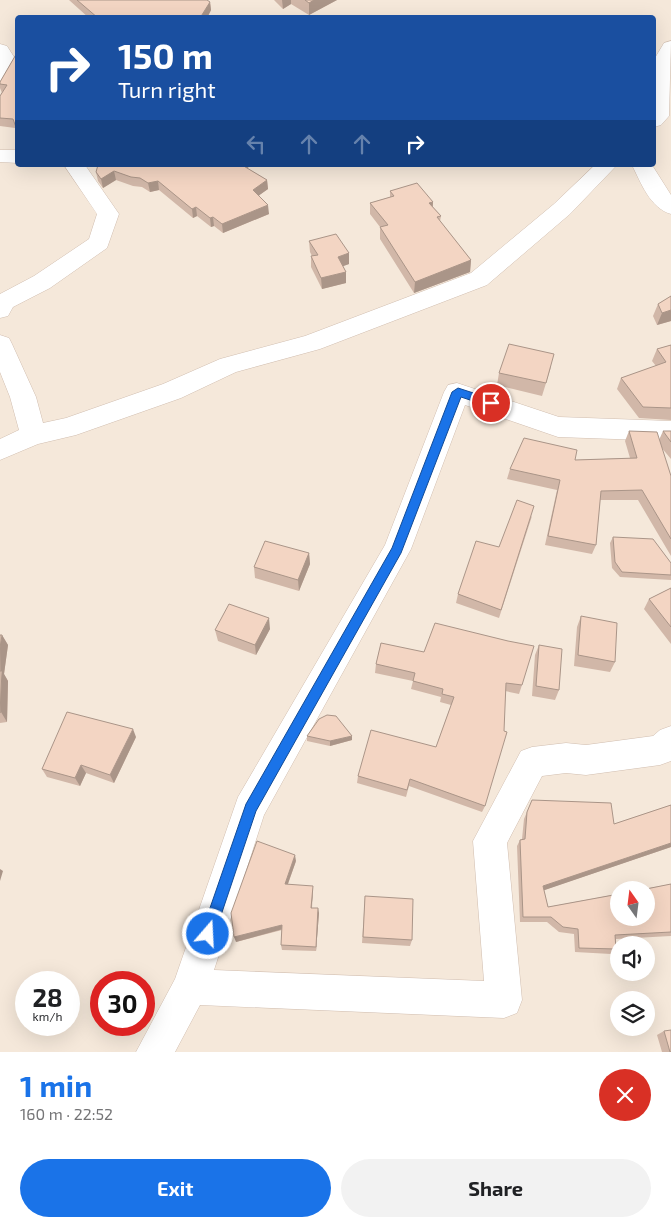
<!DOCTYPE html>
<html lang="en">
<head>
<meta charset="utf-8">
<style>
	:root { --surface:#fff; --page:#f2f2f2; --text:#202124; --muted:#757577; --accent:#1a73e8 }
	body { margin:0; font-family:"Exo 2",sans-serif; background:var(--page); color:var(--text); height:100vh; display:flex; flex-direction:column; font-size:19px; white-space:nowrap }
	* { box-sizing:border-box; margin:0 }
	p { font-size:16px; color:var(--muted) }
	.icon { flex:none; width:28px; height:28px; fill:none; stroke:currentColor; stroke-width:2; stroke-linecap:round; stroke-linejoin:round }
	.map { position:relative; height:1052px; overflow:hidden }
	.details { display:flex; flex-direction:column; background:var(--surface); flex:1 }
	.details>* { flex:none }
	.top-card { position:absolute; left:15px; top:15px; width:641px; height:152px; border-radius:5px; box-shadow:0 5px 20px #0002; background:#1a4fa0; color:#fff; overflow:hidden }
	.needle { width:32px; rotate:346deg }
	.fabs { position:absolute; left:610px; top:881px; display:grid; gap:10px }
	.fabs a { display:grid; place-items:center; width:45px; height:45px; border-radius:50%; background:var(--surface); box-shadow:0 5px 20px #0002; font-size:25px }
	.speed { position:absolute; left:15px; top:971px; display:flex; gap:10px; font-size:25px; font-weight:700; text-align:center }
	.speed>* { display:grid; place-content:center; width:65px; height:65px; border-radius:50%; background:var(--surface); box-shadow:0 5px 20px #0002; line-height:1 }
	.speed small { font-size:12px; font-weight:400 }
	.speed .limit { border:8px solid #d22; background:#fff; color:#111 }
	.pin { position:absolute; display:grid; place-items:center; width:42px; height:42px; color:#fff; margin:-21px; border:2px solid #fff; border-radius:50%; box-shadow:0 1px 5px #0007 }
	.me { position:absolute; width:55px; margin:-28px; rotate:19deg; stroke-linejoin:round; filter:drop-shadow(0 0 4px #0008) }
	.turn { display:flex; align-items:center; gap:18px; height:105px; padding:0 20px; font-size:22px }
	.turn .icon { width:65px; height:65px; stroke-width:2.5 }
	.turn b { display:block; font-size:35px; line-height:42px }
	.lanes { display:flex; align-items:center; height:48px; padding:0 20px; background:#0003; justify-content:center; gap:25px; direction:ltr }
	.lanes .off { opacity:.35 }
	.round { display:grid; place-items:center; flex:none; width:52px; height:52px; border-radius:26px; background:var(--page) }
	.headline { display:flex; align-items:center; justify-content:space-between; height:85px; padding:0 20px }
	h1 { font-size:30px; font-weight:700; line-height:38px; color:var(--accent) }
	.button { display:flex; gap:10px; margin-top:auto; padding:10px 20px }
	.button a { flex:1; height:58px; border-radius:30px; background:var(--accent); color:#fff; font-size:20px; font-weight:700; line-height:58px; text-align:center }
	.button a+a { background:var(--page); color:var(--text) }
	.map>svg:first-child { display:block }
</style>
</head>
<body>
<div class="map">
<svg width="671" height="1052" viewBox="0 0 671 1052">
	<rect width="100%" height="100%" fill="#fdf6ec"/>
	<path fill="#f5e8da" fill-rule="evenodd" d="M0,0H671V1052H0ZM18,18H654V165H18ZM619,890H646V918H619ZM619,945H646V972H619ZM26,982H69V1025H26ZM101,982H144V1025H101ZM619,1000H646V1028H619Z"/>
	<g fill="none" stroke-linecap="round" stroke-linejoin="round">
		<defs>
			<path id="minor" d="M671,41L669,116L661,125L654,127L655,58L664,43Z
				M0,44L7,46L14,57L7,79L0,81Z
				M0,150H18V163L0,162Z
				M64,165H85L119,214L107,248L50,288L13,307L8,316L0,318V294L34,276L89,239L97,214Z
				M595,165H617L570,214L487,285L320,349L236,372L181,398L76,435L38,444L0,460V439L19,430L10,397L0,372V335L9,338L12,344L36,397L43,423L66,418L163,384L220,359L305,336L471,273L554,204Z
				M632,165H652L671,195V214C650,208 641,183 632,165Z
				M457,383L559,417L671,421V441L558,437L465,405L411,549L264,815L214,970L484,981L473,841L521,751L532,747L566,743L586,745L653,736L660,730L671,726V761L660,765L586,775L566,773L542,776L507,843L522,1000L517,1013L504,1018L200,1005L175,1052H136L175,979L238,797L385,545L444,392L448,385Z"/>
		</defs>
		<use href="#minor" stroke="#d1beb0" stroke-width="1"/>
		<use href="#minor" fill="#fff" fill-rule="evenodd"/>
	</g>
	<path fill="#d1b7a8" d="M69,0H207L210,2L211,10L207,18H89Z
		M274,0H337L309,15L291,4L283,9Z
		M18,51V134L15,128L0,126V96L2,93L0,88V82Z
		M250,166L247,168L267,180L268,189L259,195L269,214L223,233L214,226L211,227L197,216L193,218L159,190L150,192L142,187L133,186L116,180L103,188L98,181L96,172Z
		M390,191L433,202V207L441,216L440,221L471,260L470,272L414,293L380,239V227L370,214V203L390,197Z
		M309,241L349,253V264L343,266L346,272V283L322,289L311,267V256H312L310,252Z
		M671,296V321L657,325L653,316L658,304Z
		M671,345V420L639,418L617,389L621,378L656,366L652,361L657,349Z
		M551,367L542,396L497,385L499,373Z
		M629,431L659,440L663,431H671V459L661,447L671,476V556L638,500H600L596,545L592,554L545,545L557,490L507,479L510,469L575,460L630,458L625,441Z
		M532,516L499,618L456,603L458,594L499,547Z
		M613,537L671,563V580L620,577L612,568L610,543Z
		M309,553L310,564L299,591L255,578L254,567Z
		M671,588V644L644,609L649,599Z
		M581,616L615,662L610,672L574,666L577,627Z
		M270,629L256,655L218,641L215,630Z
		M0,635H2L8,645L4,674L8,681L7,722L0,723Z
		M381,643L522,685L519,694L505,691L485,806L482,812L409,786L406,797L357,783L358,776L436,747L451,705L440,702L441,697L411,689L413,681L375,673L376,664Z
		M539,645L559,690L555,700L532,696L535,655Z
		M307,736L352,740L330,746L307,741Z
		M136,737L114,783L86,773L80,786L47,777L42,769Z
		M532,800L614,824L671,805V847L544,890L548,907L671,884V936L616,939V949L611,954L575,952L574,934L559,932L547,922H520L517,846L520,840L522,839L524,819Z
		M296,861L288,884L313,891L312,908L319,913L316,951L282,950L281,945L282,930L236,942Z
		M365,896L412,940L410,946L362,943Z
		M664,1031L671,1052H662L657,1035Z"/>
	<path fill="#aa9588" d="M282,0H291V4L283,9Z
		M314,0H337L309,15V3Z
		M210,2L211,10L207,18H200Z
		M240,165H250V166L241,173Z
		M114,171L116,180L103,188L101,179Z
		M267,180L268,189L254,199L253,190Z
		M158,181L159,190L150,192L148,183Z
		M433,202L432,213L429,203Z
		M268,205L269,214L223,233L222,224Z
		M196,207L197,216L193,218L192,209Z
		M213,217L214,226L211,227L210,218Z
		M349,253V264L338,268V257Z
		M471,260L470,272L414,293L415,282Z
		M346,272V283L322,289L321,278Z
		M671,310V321L657,325L662,313Z
		M309,553L310,564L299,591L298,580Z
		M269,618L270,629L256,655L255,645Z
		M2,635L8,645L4,674L8,681L7,722L1,712L0,648Z
		M133,729L136,737L114,783L110,775Z
		M352,736V740L330,746V741Z
		M81,765L86,773L80,786L75,778Z
		M671,843V847L539,892L543,886Z
		M295,855L296,861L286,889L285,884Z
		M0,869L3,871L0,881Z
		M313,886V891L311,913V908Z
		M318,908L319,913L316,951V947Z
		M282,925L283,929L236,942L234,937Z"/>
	<path fill="#f3d5c3" stroke="#aa9588" d="M77,0H207L210,2L200,18H98Z
		M305,0H314L309,3Z
		M18,51V133L13,119L0,118V96L7,85L0,84V82Z
		M98,165H242L267,180L253,190L268,205L222,224L213,217L210,218L196,207L192,209L158,181L148,183L140,178L131,177L114,171L101,179L96,172Z
		M417,183L433,202L429,203L441,216L437,217L471,260L415,282L380,227L388,225L370,203L394,196L390,191Z
		M336,234L349,253L338,257L346,272L321,278L311,256L318,255L309,241Z
		M671,296V310L662,313L658,304Z
		M509,344L554,354L546,383L499,373Z
		M671,345V408L643,407L621,378L666,362L657,349Z
		M629,431L657,432L671,476V539L642,490L601,491L596,545L548,536L560,480L510,469L524,438L577,450L575,460L637,458Z
		M663,431H671V442Z
		M517,500L534,506L501,610L458,594L476,541L499,547Z
		M613,537L653,539L671,563V575L622,572L615,562Z
		M265,541L309,553L298,580L254,567Z
		M671,588V627L649,599Z
		M229,604L269,618L255,645L215,630Z
		M581,616L617,623L615,662L578,655Z
		M435,623L508,641L534,646L522,685L506,683L504,731L507,732L485,806L410,779L407,790L358,776L371,730L436,747L454,697L442,694L443,689L413,681L415,673L376,664L381,643L424,652Z
		M0,635H2L0,648Z
		M539,645L562,649L559,690L536,686Z
		M0,671H2L0,713Z
		M67,712L133,729L110,775L81,765L75,778L42,769Z
		M327,715L336,716L352,736L330,741L307,736L319,719Z
		M532,800L611,803L614,824L671,805V843L543,886L548,907L619,894V918H646V890H641L671,884V932L615,935L616,949L579,948L578,929L563,927L551,917H523L520,840L525,839L527,812Z
		M257,841L295,855L285,884L313,886L311,908H318L316,947L281,945L282,925L234,937L231,913Z
		M365,896L413,899L412,940L363,937Z
		M671,1030V1052H670L664,1031Z"/>
	<path fill="#1a73e8" stroke="#114b97" d="M458,388L495,400L496,403L491,407L461,397L401,553L256,811L213,939L208,941L203,939L201,934L246,804L392,548L452,392Z"/>
</svg>
<div class="fabs">
<a><svg class="needle" viewBox="-14 -14 28 28"><path d="M0-13l5 13h-10z" fill="#e53935"/><path d="M0 13l5-13h-10z" fill="#757577"/></svg></a>
<a><svg class="icon" aria-label="sound" viewBox="0 0 24 24"><path d="M4 9h4l5-4v14l-5-4H4zM17 9q2 3 0 6"/></svg></a>
<a><svg class="icon" aria-label="layers" viewBox="0 0 24 24"><path d="M12 4l9 5-9 5-9-5zM3 14l9 5 9-5"/></svg></a>
</div>
<div class="speed"><div>28<small>km/h</small></div><div class="limit">30</div></div>
<div class="pin" style="left:491px;top:403px;background:#d93025"><svg class="icon" aria-label="arrive" viewBox="0 0 24 24"><path d="M6 21V4h12l-3 4 3 4H6"/></svg></div>
<svg class="me" style="left:208px;top:934px" viewBox="-20 -20 40 40"><circle r="17" fill="#1a73e8" stroke="#fff" stroke-width="3"/><path d="M0-11L8 9 0 5-8 9z" fill="#fff"/></svg>
<div class="top-card">
<div class="turn"><svg class="icon" aria-label="right" viewBox="0 0 24 24"><path d="M7 20v-9h11M14 6l5 5-5 5"/></svg><div><b>150 m</b>Turn right</div></div>
<div class="lanes"><svg class="icon off" aria-label="left" viewBox="0 0 24 24"><path d="M17 20v-9H6M10 6l-5 5 5 5"/></svg><svg class="icon off" aria-label="ahead" viewBox="0 0 24 24"><path d="M12 20V5M6 11l6-6 6 6"/></svg><svg class="icon off" aria-label="ahead" viewBox="0 0 24 24"><path d="M12 20V5M6 11l6-6 6 6"/></svg><svg class="icon" aria-label="right" viewBox="0 0 24 24"><path d="M7 20v-9h11M14 6l5 5-5 5"/></svg></div>
</div>
</div>
<section class="details">
<div class="headline"><div><h1>1 min</h1><p>160 m · 22:52</p></div><a class="round" style="background:#d93025;color:#fff"><svg class="icon" aria-label="close" viewBox="0 0 24 24"><path d="M6 6l12 12M18 6L6 18"/></svg></a></div>
<div class="button"><a>Exit</a><a>Share</a></div>
</section>
</body>
</html>
